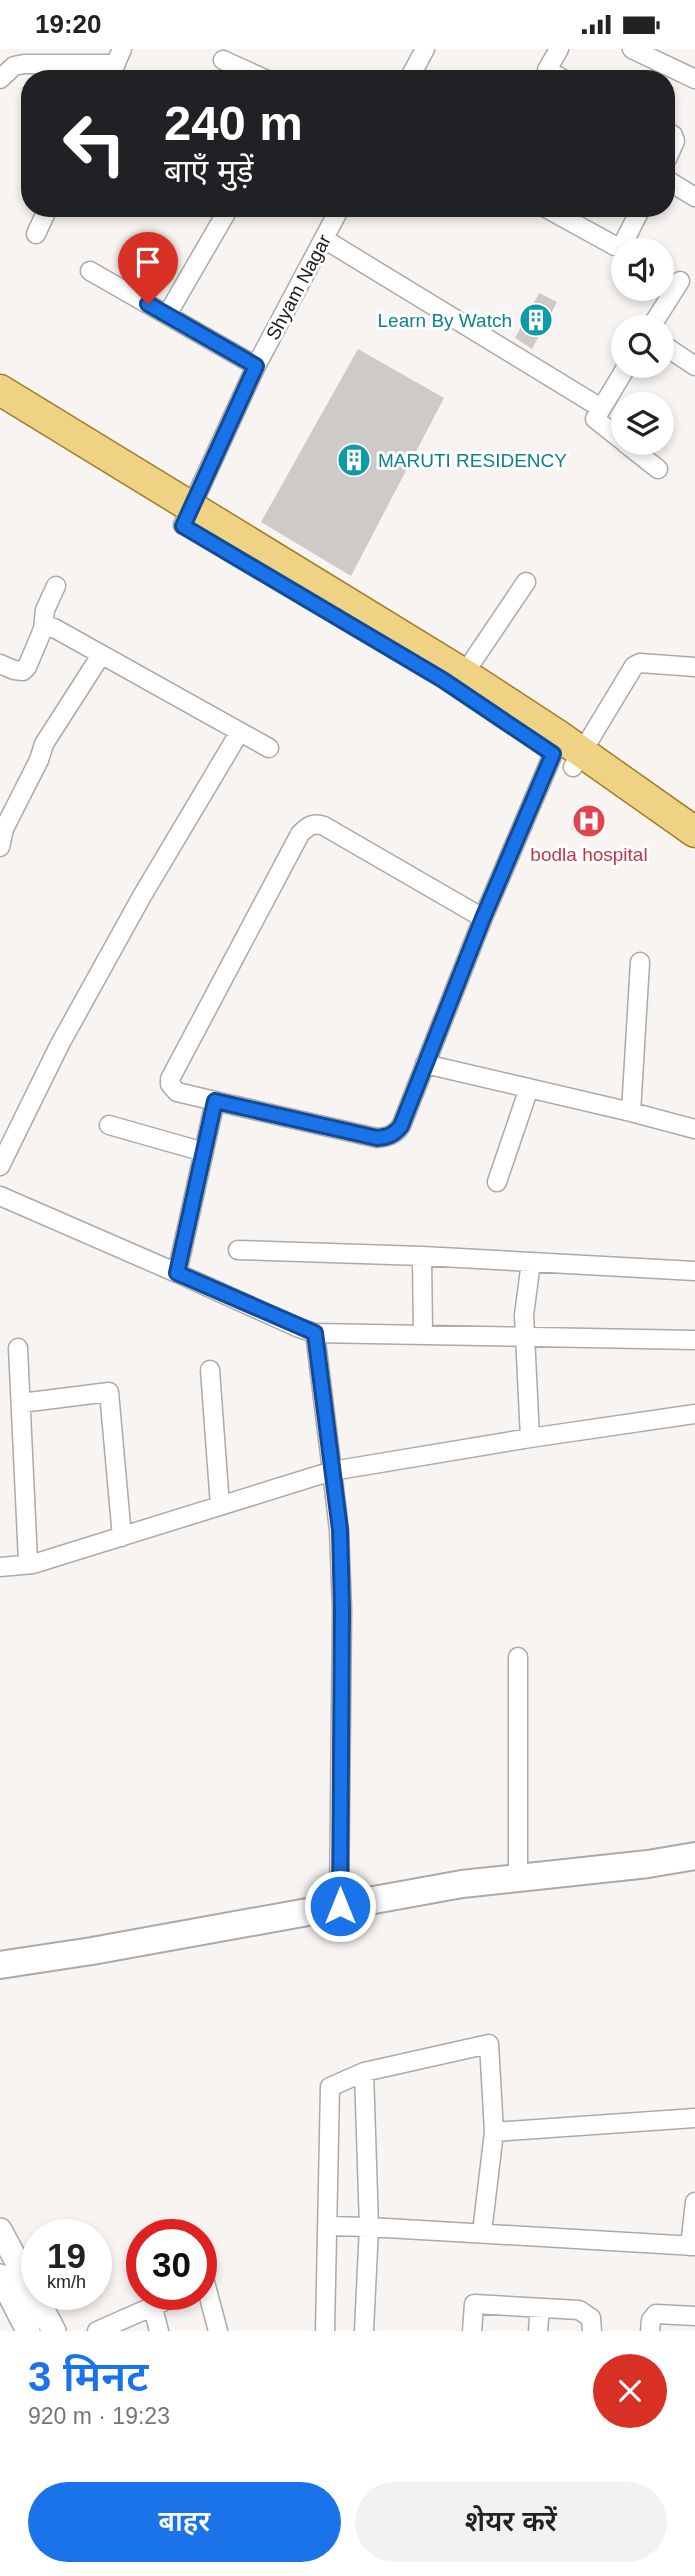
<!DOCTYPE html>
<html lang="hi">
<head>
<meta charset="utf-8">
<style>
	:root { --surface:#fff; --page:#f2f2f2; --text:#222; --muted:#767676; --accent:#1a73e8 }
	body { margin:0; font-family:Arial,"Noto Sans Devanagari",sans-serif; background:var(--page); color:var(--text); height:100vh; display:flex; flex-direction:column; font-size:26px; white-space:nowrap }
	* { box-sizing:border-box; margin:0 }
	p { font-size:23px; color:var(--muted) }
	.icon { flex:none; width:38px; height:38px; fill:none; stroke:currentColor; stroke-width:2; stroke-linecap:round; stroke-linejoin:round }
	.map { position:relative; height:2282px; overflow:hidden }
	.sheet { display:flex; flex-direction:column; background:var(--surface); flex:1 }
	.sheet>* { flex:none }
	.hud { position:absolute; left:21px; top:21px; width:654px; height:147px; border-radius:28px; box-shadow:0 4px 10px #0003; background:#202124; color:#fff; overflow:hidden }
	.tools { position:absolute; left:611px; top:189px; display:grid; gap:14px }
	.tools a { display:grid; place-items:center; width:63px; height:63px; border-radius:50%; background:var(--surface); box-shadow:0 4px 10px #0003; font-size:35px }
	.speed { position:absolute; left:21px; top:2170px; display:flex; gap:14px; font-size:35px; font-weight:700; text-align:center }
	.speed>* { display:grid; place-content:center; width:91px; height:91px; border-radius:50%; background:var(--surface); box-shadow:0 4px 10px #0003; line-height:1 }
	.speed small { font-size:18px; font-weight:400 }
	.speed .limit { border:10px solid #d22; background:#fff; color:#111 }
	.pin { position:absolute; display:grid; place-items:center; width:60px; height:60px; color:#fff; margin:-72px -30px; border-radius:50% 50% 50% 0; rotate:-45deg; box-shadow:0 0 7px #0007 }
	.pin .icon { rotate:45deg }
	.me { position:absolute; width:77px; margin:-38px; rotate:0deg; stroke-linejoin:round; filter:drop-shadow(0 0 5px #0008) }
	.turn { display:flex; align-items:center; gap:24px; height:147px; padding:0 28px; font-size:32px }
	.turn .icon { width:91px; height:91px; stroke-width:2.5 }
	.turn b { display:block; font-size:49px; line-height:60px }
	.round { display:grid; place-items:center; flex:none; width:74px; height:74px; border-radius:37px; background:var(--page) }
	.overview { display:flex; align-items:center; justify-content:space-between; height:119px; padding:0 28px }
	h1 { font-size:42px; font-weight:600; line-height:52px; color:var(--accent) }
	.button { display:flex; gap:14px; margin-top:auto; padding:14px 28px }
	.button a { flex:1; height:80px; border-radius:42px; background:var(--accent); color:#fff; font-size:28px; font-weight:600; line-height:80px; text-align:center }
	.button a+a { background:var(--page); color:var(--text) }
	.status { display:flex; justify-content:space-between; align-items:center; height:49px; padding:0 35px; background:var(--surface); direction:ltr }
	.status svg { height:19px; fill:currentColor }
	.map>svg:first-child { display:block }
</style>
</head>
<body>
<div class="status"><b>19:20</b><svg viewBox="0 0 49 12"><path d="M0 12V9h3v3zM5 12V6h3v6zM10 12V3h3v9zM15 12V0h3v12zM26 1h20v11H26zM47 4h2v5h-2z"/></svg></div>
<div class="map">
<svg width="695" height="2282" viewBox="0 0 695 2282">
	<rect width="100%" height="100%" fill="#f8f4f1"/>
	<path fill="#f1e6df" d="M591,755L606,764L586,791L570,780Z"/>
	<path fill="#cecac7" d="M539,244L557,253L532,300L515,289Z
		M358,300L444,349L351,527L261,473Z"/>
	<g fill="none" stroke-linecap="round" stroke-linejoin="round">
		<defs>
			<path id="minor" d="M559,0L547,21L563,30
				M632,0L695,30
				M223,11L265,30
				M0,30L14,17L24,15H116
				M109,30L122,0
				M409,30L425,0
				M667,83L673,86L675,92L667,110
				M667,131L695,148
				M546,159L615,197L624,193L641,159
				M36,185L48,159
				M324,190L601,359
				M90,222L256,317L183,476
				M167,266L229,159
				M651,278L680,232
				M662,295L695,317
				M256,317L340,159
				M623,392L595,370L627,317
				M625,394L658,420
				M43,580L45,561L56,537
				M0,615L14,621L23,622L27,618L43,580L48,578L54,579L269,699
				M464,625L526,533
				M563,690L553,705L483,869L401,1077C394,1086 388,1088 377,1089L215,1052L177,1224L299,1279L315,1284L695,1291
				M573,718L634,617L640,614L695,618
				M0,798L4,780L39,711L44,695L101,606
				M425,1015L631,1063L640,913
				M215,1052L177,1043L170,1035V1030L300,785C308,777 313,773 324,777L483,869
				M631,1063L695,1080
				M109,1076L204,1103
				M0,1117L60,995L142,847L239,684
				M497,1133L529,1039
				M0,1147L177,1224
				M238,1201L422,1207L695,1222
				M422,1207L423,1286
				M18,1299L28,1512L33,1515L332,1422L315,1284
				M210,1321L220,1457
				M21,1354L109,1343L122,1488
				M530,1389L524,1266L531,1213
				M0,1518L33,1515
				M518,1608V1830
				M339,1857L342,1560L339,1481L332,1422L530,1389L695,1365
				M364,2023L369,2178L695,2197
				M327,2177L369,2178L364,2282
				M482,2183L494,2083L695,2069
				M690,2197L695,2153
				M201,2235L205,2233L218,2282
				M153,2259L159,2282
				M97,2282L181,2245
				M325,2282L330,2038L364,2023L489,1995L494,2083
				M472,2282L474,2255L579,2261L591,2269L592,2282
				M538,2282L540,2259
				M650,2282L651,2271L656,2265L695,2267"/>
			<path id="tertiary" d="M0,2181L54,2282
				M0,2227L28,2282"/>
			<path id="secondary" d="M0,1916L92,1902L462,1835L648,1815L695,1807"/>
			<path id="primary" d="M0,341L464,625L556,685L695,783"/>
		</defs>
		<use href="#minor" stroke="#ada9a6" stroke-width="21"/>
		<use href="#tertiary" stroke="#ada9a6" stroke-width="26"/>
		<use href="#secondary" stroke="#ada9a6" stroke-width="30"/>
		<use href="#primary" stroke="#9f7e29" stroke-width="33"/>
		<use href="#minor" stroke="#fff" stroke-width="18"/>
		<use href="#tertiary" stroke="#fff" stroke-width="23"/>
		<use href="#secondary" stroke="#fff" stroke-width="26"/>
		<use href="#primary" stroke="#efd283" stroke-width="30"/>
	</g>
	<g fill="none" stroke-linecap="round" stroke-linejoin="round">
		<defs>
			<path id="route" d="M148,255L256,317L183,477L443,631L553,705L483,869L401,1077C394,1086 388,1088 377,1089L215,1052L177,1224L315,1284L340,1481L342,1560L340,1857"/>
		</defs>
		<use href="#route" stroke="#114b97" stroke-width="18"/>
		<use href="#route" stroke="#1a73e8" stroke-width="12"/>
	</g>
	<defs>
		<symbol id="building-disc" viewBox="-11 -11 22 22"><circle r="9.5" fill="#0f9aa8" stroke="#fff"/><path d="M-4-6H4V6H1V3H-1V6H-4ZM-2.5-4.3h1.7v1.8h-1.7ZM.8-4.3h1.7v1.8H.8ZM-2.5-1h1.7V.8h-1.7ZM.8-1h1.7V.8H.8Z" fill="#fff"/></symbol>
		<symbol id="hospital-disc" viewBox="-11 -11 22 22"><circle r="9.5" fill="#e0444e" stroke="#fff"/><path d="M-5-5h3v3.5h4V-5h3V5h-3V1.5h-4V5h-3Z" fill="#fff"/></symbol>
	</defs>
	<g fill-rule="evenodd">
		<use href="#building-disc" x="517" y="252" width="38" height="38"/>
		<use href="#building-disc" x="335" y="392" width="38" height="38"/>
		<use href="#hospital-disc" x="570" y="753" width="38" height="38"/>
	</g>
	<g text-anchor="middle" stroke-width="6" stroke-linejoin="round" paint-order="stroke">
		<g font-size="19" fill="#1c1b1a" stroke="#fff">
			<text transform="translate(298 238) rotate(-62)" y="7">Shyam Nagar</text>
		</g>
		<g font-size="19" fill="#0d838f" stroke="#fff" text-anchor="end">
			<text x="512" y="278">Learn By Watch</text>
			<text x="378" y="418" text-anchor="start">MARUTI RESIDENCY</text>
		</g>
		<g font-size="19" fill="#be3a42" stroke="#fff">
			<text x="589" y="812">bodla hospital</text>
		</g>
	</g>
</svg>
<div class="tools">
<a><svg class="icon" aria-label="sound" viewBox="0 0 24 24"><path d="M4 9h4l5-4v14l-5-4H4zM17 9q2 3 0 6"/></svg></a>
<a><svg class="icon" aria-label="search" viewBox="0 0 24 24"><circle cx="10" cy="10" r="6"/><path d="M15 15l6 6"/></svg></a>
<a><svg class="icon" aria-label="layers" viewBox="0 0 24 24"><path d="M12 4l9 5-9 5-9-5zM3 14l9 5 9-5"/></svg></a>
</div>
<div class="speed"><div>19<small>km/h</small></div><div class="limit">30</div></div>
<div class="pin" style="left:148px;top:255px;background:#d93025"><svg class="icon" aria-label="arrive" viewBox="0 0 24 24"><path d="M6 21V4h12l-3 4 3 4H6"/></svg></div>
<svg class="me" style="left:340px;top:1857px" viewBox="-20 -20 40 40"><circle r="17" fill="#1a73e8" stroke="#fff" stroke-width="3"/><path d="M0-11L8 9 0 5-8 9z" fill="#fff"/></svg>
<div class="hud">
<div class="turn"><svg class="icon" aria-label="left" viewBox="0 0 24 24"><path d="M17 20v-9H6M10 6l-5 5 5 5"/></svg><div><b>240 m</b>बाएँ मुड़ें</div></div>
</div>
</div>
<section class="sheet">
<div class="overview"><div><h1>3 मिनट</h1><p>920 m · 19:23</p></div><a class="round" style="background:#d93025;color:#fff"><svg class="icon" aria-label="close" viewBox="0 0 24 24"><path d="M6 6l12 12M18 6L6 18"/></svg></a></div>
<div class="button"><a>बाहर</a><a>शेयर करें</a></div>
</section>
</body>
</html>
